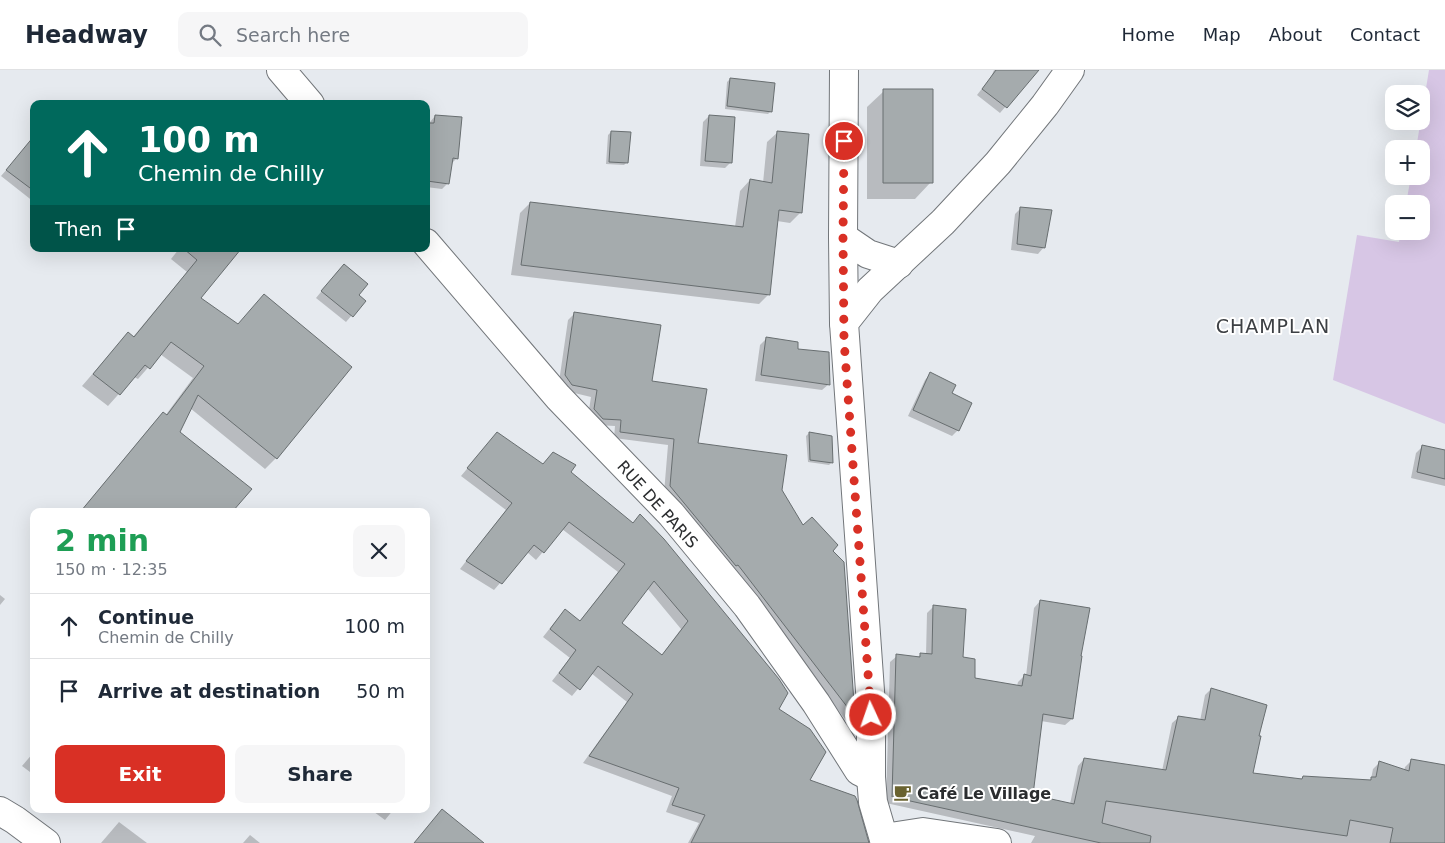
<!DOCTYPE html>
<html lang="en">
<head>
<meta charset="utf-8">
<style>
	:root { --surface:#fff; --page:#f6f6f7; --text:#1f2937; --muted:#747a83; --line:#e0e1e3; --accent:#d93025 }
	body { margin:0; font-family:"DejaVu Sans",sans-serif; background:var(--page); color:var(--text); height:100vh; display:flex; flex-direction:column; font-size:19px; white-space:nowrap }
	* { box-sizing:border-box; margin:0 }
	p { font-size:16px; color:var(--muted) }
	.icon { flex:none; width:28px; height:28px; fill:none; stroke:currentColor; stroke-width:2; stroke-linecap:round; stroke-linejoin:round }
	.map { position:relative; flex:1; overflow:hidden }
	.sheet { position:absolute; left:30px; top:438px; width:400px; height:305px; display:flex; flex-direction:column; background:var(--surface); border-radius:10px; box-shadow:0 5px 20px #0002 }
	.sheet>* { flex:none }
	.banner { position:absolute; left:30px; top:30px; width:400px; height:152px; border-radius:10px; box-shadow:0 5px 20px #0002; background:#00695c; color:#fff; overflow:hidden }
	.tools { position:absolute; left:1385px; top:15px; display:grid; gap:10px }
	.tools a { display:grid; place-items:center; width:45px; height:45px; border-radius:10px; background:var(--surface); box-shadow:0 5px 20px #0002; font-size:25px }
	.pin { position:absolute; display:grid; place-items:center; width:42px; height:42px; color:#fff; margin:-21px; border:2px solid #fff; border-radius:50%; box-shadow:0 1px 5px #0007 }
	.me { position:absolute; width:55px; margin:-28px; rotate:357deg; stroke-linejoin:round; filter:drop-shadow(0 0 4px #0008) }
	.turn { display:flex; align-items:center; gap:18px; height:105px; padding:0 25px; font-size:22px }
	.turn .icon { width:65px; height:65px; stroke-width:2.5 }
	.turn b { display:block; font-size:35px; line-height:42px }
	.then { display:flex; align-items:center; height:48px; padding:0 25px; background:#0003; gap:10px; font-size:19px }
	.round { display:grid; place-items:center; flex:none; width:52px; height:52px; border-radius:10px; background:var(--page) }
	.summary { display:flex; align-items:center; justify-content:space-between; height:85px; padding:0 25px }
	h1 { font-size:30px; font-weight:700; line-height:38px; color:#1e9e55 }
	.action { display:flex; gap:10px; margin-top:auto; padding:10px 25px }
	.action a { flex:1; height:58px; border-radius:10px; background:var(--accent); color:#fff; font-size:20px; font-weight:700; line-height:58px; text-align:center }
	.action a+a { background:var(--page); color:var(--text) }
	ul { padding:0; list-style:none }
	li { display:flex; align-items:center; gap:15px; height:65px; padding:0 25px; border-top:1px solid var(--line) }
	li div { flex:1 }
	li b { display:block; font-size:19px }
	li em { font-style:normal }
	header { display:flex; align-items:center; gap:30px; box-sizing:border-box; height:70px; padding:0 25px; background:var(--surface); border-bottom:1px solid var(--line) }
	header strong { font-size:24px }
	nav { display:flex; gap:28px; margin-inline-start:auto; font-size:18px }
	.search { width:350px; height:45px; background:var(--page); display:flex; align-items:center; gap:12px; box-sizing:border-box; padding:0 18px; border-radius:10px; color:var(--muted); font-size:19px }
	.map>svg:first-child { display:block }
</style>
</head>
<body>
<header>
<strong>Headway</strong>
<div class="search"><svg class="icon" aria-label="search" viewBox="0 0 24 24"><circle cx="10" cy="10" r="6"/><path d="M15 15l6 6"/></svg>Search here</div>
<nav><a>Home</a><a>Map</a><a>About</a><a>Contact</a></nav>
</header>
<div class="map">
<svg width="1445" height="773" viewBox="0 0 1445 773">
	<rect width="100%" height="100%" fill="#e6eaef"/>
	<path fill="#d7c6e5" d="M1429,0H1445V354L1333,310L1357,165L1399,172L1401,161H1421V134H1406L1411,106H1421V79H1416Z"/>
	<path fill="#0003" fill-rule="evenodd" d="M994,0H1037L1000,43L977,25L991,7Z
		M730,9L771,41L768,44L725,39L727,12Z
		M884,21L931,112L915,129H867V37Z
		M435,46L457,88L451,94L448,113L442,119L426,117V57Z
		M709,46L731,92L725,98L700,96L703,52Z
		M611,62L627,92L624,95L606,94L608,65Z
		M778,62L801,142L790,153L777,151L769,224L759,234L511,205L520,143L530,133L735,157L740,121L750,110L763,113L767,72Z
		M34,68V132L1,106Z
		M1021,138L1044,177L1038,184L1011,180L1015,144Z
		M179,179H240L199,229L276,388L265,399L190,338L178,362L250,419L232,441H81L152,355L165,346L193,308L160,284L138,309L134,307L108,336L82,316L128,263L133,267L187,202L171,189Z
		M338,201L357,226L364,231L346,252L316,228Z
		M575,243L650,312L697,374L781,420L803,457L843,492L854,647L848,653L731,501L664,423L668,375L614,368L615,356L596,355L588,346L591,327L566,321L559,312L568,250Z
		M766,269L797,280L829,314L822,320L755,311L760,275Z
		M930,304L950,323L970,334L958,360L952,366L908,346L925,310Z
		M497,363L542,395L553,384L569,402L777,640L808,710L868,773H688L699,753L666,742L672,726L583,693L627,632L591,603L572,626L552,611L570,588L543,567L558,548L579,552L618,502L562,459L536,490L527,482L494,520L460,499L506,440L461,406ZM647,518L681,559L661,586L620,554Z
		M809,363L832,392L829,395L808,392L806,366Z
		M1423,376L1445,381V416L1411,408L1416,383Z
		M0,525L5,529L0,535Z
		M1040,531L1081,587L1072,649L1065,655L1041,651L1032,726L1070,734L1078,696L1084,689L1162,701L1172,653L1179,647L1200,651L1205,625L1211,619L1258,667L1252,704L1301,710L1304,707L1369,711L1371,709L1373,699L1379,693L1404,701L1405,697L1412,690L1445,695V773H1031L1035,766L886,733L890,592L897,586L917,588L921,584L926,585L927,543L933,537L973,609L1017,616L1018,612L1024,606H1026L1034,538Z
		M34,682V705L22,696Z
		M370,739H394L385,750Z
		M119,752L147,773H101Z
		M250,765L260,773H243Z"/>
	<path fill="#a5abad" stroke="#686e70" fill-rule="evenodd" d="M996,0H1039L1007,38L982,19Z
		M730,8L775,13L772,42L727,36Z
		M883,19H933V113H883Z
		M435,45L462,47L458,89L453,88L449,114L427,111L429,87L426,86V74L428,53H434Z
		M709,45L735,47L732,93L705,91Z
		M611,61L631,62L628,93L609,92Z
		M777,61L809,64L802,143L779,140L770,225L521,195L530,132L743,157L750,109L772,113Z
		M34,66V121L6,100Z
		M1020,137L1052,140L1045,178L1017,174Z
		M184,179H241L201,228L238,254L264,224L352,297L277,389L198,325L180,362L252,419L233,441H81L163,342L167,345L204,296L171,272L150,299L145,295L120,325L93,304L128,262L134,267L197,190Z
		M344,194L368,214L359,225L366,231L353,247L321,221Z
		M574,242L661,255L652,311L707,319L698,373L787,385L782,420L803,455L812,447L838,475L833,481L844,492L855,647L738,495L736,496L670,416L674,369L620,362L621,350L603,349L594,339L597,320L572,315L565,305Z
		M766,267L798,272V279L829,282L830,315L761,305Z
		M930,302L956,315L952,323L972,333L959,361L913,340Z
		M497,362L543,394L553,382L576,395L571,402L633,453L640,444L664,469L779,609L788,623L779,639L810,659L826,682L810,710L855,726L857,730L869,773H691L705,745L672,735L679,718L589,686L633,624L598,596L580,620L559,603L576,580L550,559L565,539L580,551L625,494L569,452L544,483L534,475L502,514L466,491L512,433L467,398ZM654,511L688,551L662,585L622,553Z
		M809,362L832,366L833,393L810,390Z
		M1422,375L1445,380V409L1417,402Z
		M1040,530L1090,538L1081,586H1082L1073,649L1043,644L1033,725L1074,734L1084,688L1166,700L1178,646L1205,650L1211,618L1267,635L1259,666H1261L1253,703L1302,709L1303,706L1371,710V707H1376L1379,691L1409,701L1411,689L1445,695V773H1390L1393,758L1350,750L1347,766L1106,731L1102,753L1151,766L1150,773H1101L892,727L896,584L920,587V583L932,584L933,535L966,539L963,587L975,589V608L1022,616L1024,604L1031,606Z
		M442,739L484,773H414Z"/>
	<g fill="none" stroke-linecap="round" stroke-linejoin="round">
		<defs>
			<path id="minor" d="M844,0L843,167L844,253
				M843,167L868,184L899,194
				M0,741L15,750L46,773
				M884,768L923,762L997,773"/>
			<path id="tertiary" d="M281,0L310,34
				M426,173L558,327L671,444L747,536L816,633L859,701L871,707"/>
			<path id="secondary" d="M885,773L873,732L871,707V635L844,253L870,220L943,152L998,93L1045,35L1070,0"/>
		</defs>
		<use href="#minor" stroke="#72767a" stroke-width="30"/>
		<use href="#tertiary" stroke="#72767a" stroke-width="30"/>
		<use href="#secondary" stroke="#72767a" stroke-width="30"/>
		<use href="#minor" stroke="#fff" stroke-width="28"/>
		<use href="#tertiary" stroke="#fff" stroke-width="28"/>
		<use href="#secondary" stroke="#fff" stroke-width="28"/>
	</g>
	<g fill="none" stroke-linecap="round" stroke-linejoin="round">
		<path stroke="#d93025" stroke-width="9" stroke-dasharray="0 16.2" d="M844,71L843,167L844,270L871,645"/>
	</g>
	<defs>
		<symbol id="cafe-bare" viewBox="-9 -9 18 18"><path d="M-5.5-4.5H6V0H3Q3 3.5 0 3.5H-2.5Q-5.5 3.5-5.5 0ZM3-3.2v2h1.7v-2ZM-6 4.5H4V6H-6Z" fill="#6a6330" stroke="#fff" stroke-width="2.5" paint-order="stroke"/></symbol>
	</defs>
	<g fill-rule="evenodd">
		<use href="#cafe-bare" x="890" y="710" width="25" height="25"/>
	</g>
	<g text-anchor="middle" stroke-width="4" stroke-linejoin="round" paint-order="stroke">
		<g font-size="16" fill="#2b2d2f" stroke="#fff">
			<text transform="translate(658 434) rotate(48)" y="6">RUE DE PARIS</text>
		</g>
		<g font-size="16" font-weight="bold" fill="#2b2d2f" stroke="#fff" text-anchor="start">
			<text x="917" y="729">Café Le Village</text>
		</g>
		<g font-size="19" letter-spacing="1" fill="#3d4044" stroke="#fff">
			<text x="1273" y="263">CHAMPLAN</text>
		</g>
	</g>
</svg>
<div class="tools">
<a><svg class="icon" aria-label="layers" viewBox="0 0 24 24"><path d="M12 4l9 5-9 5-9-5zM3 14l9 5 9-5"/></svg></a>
<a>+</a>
<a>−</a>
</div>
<div class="pin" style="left:844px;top:71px;background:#d93025"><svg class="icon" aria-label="arrive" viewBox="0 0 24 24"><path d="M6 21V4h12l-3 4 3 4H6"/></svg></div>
<svg class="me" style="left:871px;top:645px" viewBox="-20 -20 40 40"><circle r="17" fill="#d93025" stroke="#fff" stroke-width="3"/><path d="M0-11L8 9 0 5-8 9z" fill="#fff"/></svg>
<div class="banner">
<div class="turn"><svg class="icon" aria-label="ahead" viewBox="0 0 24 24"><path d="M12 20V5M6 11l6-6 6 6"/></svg><div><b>100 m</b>Chemin de Chilly</div></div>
<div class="then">Then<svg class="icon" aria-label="arrive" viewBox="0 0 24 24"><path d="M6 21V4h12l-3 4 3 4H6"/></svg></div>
</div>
<section class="sheet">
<div class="summary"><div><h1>2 min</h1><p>150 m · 12:35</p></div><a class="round"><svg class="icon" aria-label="close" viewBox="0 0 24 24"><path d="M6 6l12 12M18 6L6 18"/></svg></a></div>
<ul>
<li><svg class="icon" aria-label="ahead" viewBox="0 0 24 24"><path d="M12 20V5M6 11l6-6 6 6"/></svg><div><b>Continue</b><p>Chemin de Chilly</p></div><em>100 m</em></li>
<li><svg class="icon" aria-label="arrive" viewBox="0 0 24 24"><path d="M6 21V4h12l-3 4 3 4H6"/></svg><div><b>Arrive at destination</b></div><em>50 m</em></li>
</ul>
<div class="action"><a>Exit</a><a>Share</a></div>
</section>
</div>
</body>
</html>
